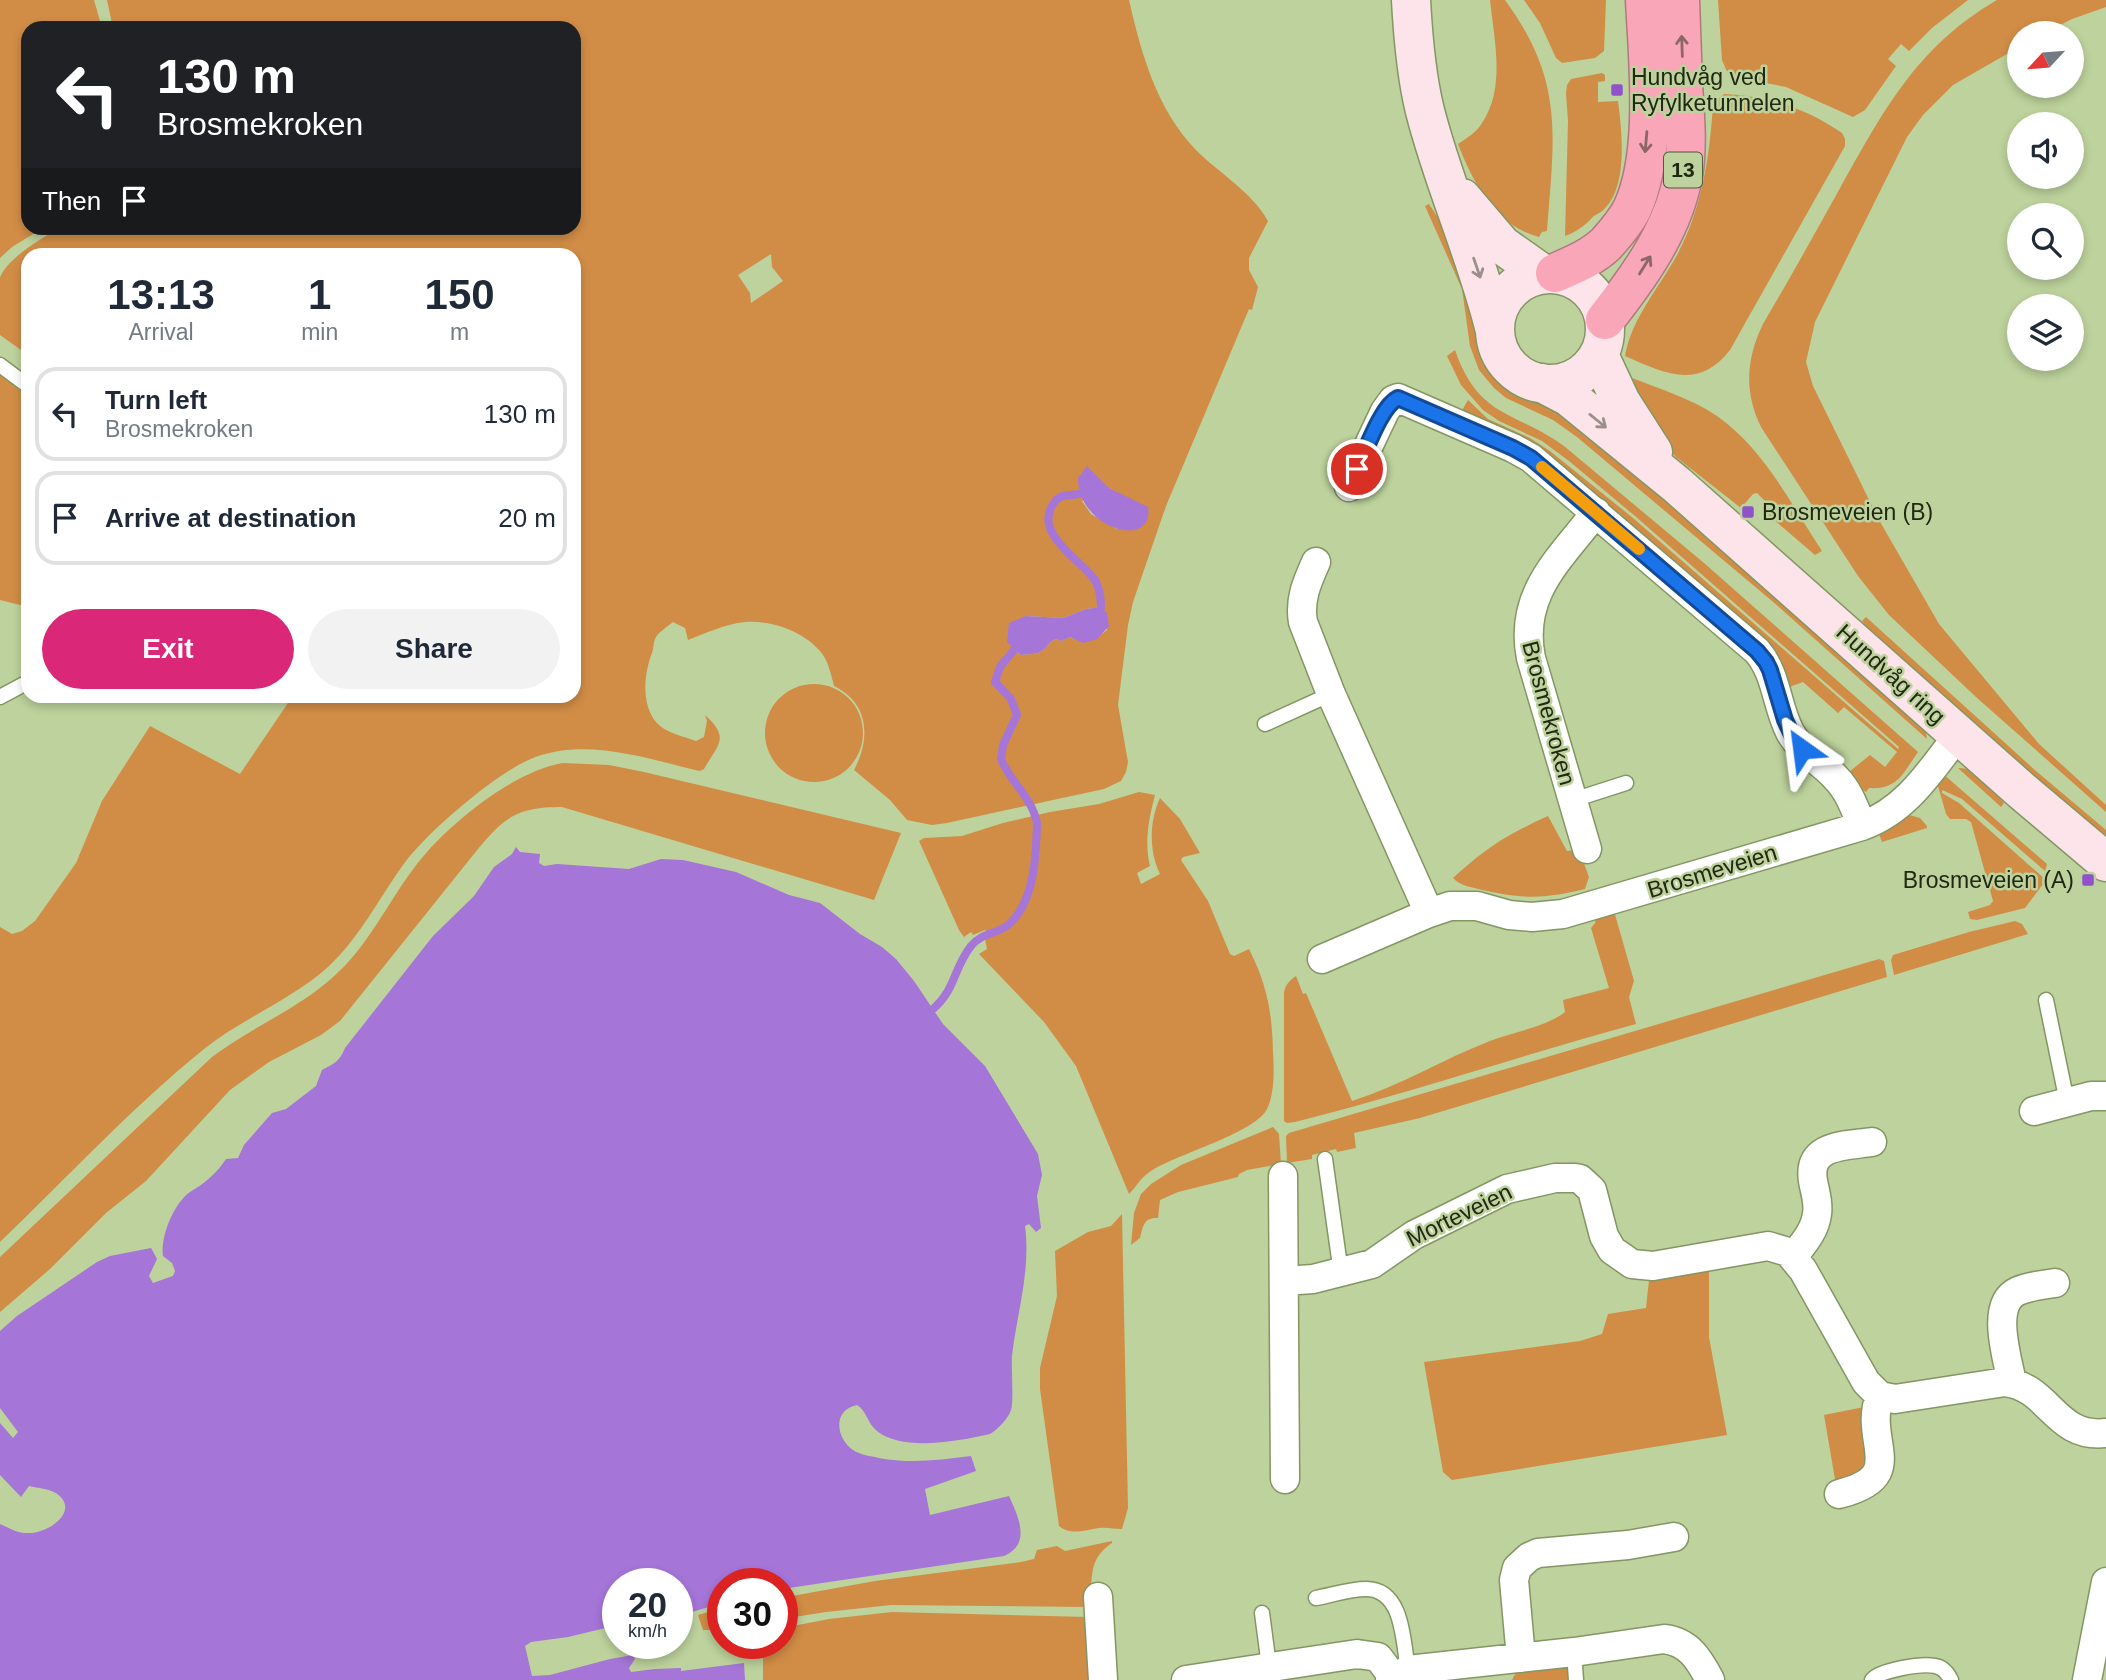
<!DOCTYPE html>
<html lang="en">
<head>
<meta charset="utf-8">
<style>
	:root { --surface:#fff; --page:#f2f2f3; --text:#1f2937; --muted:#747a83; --line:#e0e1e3; --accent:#db2777 }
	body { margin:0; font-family:Helvetica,sans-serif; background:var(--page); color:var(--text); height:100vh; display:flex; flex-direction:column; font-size:26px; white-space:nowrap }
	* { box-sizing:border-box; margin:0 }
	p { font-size:23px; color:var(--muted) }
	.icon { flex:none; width:38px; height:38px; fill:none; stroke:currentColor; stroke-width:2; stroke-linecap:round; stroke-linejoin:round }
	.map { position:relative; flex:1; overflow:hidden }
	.side { position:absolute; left:21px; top:248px; width:560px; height:455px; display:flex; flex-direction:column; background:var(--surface); border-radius:21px; box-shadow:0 4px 10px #0003 }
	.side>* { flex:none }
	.top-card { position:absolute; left:21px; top:21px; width:560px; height:214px; border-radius:21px; box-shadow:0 4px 10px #0003; background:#202124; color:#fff; overflow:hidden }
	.needle { width:46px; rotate:244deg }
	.controls { position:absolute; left:2007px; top:21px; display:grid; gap:14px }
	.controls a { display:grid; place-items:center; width:77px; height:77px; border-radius:50%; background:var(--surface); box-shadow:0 4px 10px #0003; font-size:35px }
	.speed { position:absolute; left:602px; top:1568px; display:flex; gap:14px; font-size:35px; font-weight:700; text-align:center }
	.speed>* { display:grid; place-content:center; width:91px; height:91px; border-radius:50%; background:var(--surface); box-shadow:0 4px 10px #0003; line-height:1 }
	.speed small { font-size:18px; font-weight:400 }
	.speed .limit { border:10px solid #d22; background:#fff; color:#111 }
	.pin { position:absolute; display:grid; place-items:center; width:60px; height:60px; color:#fff; margin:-30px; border:4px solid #fff; border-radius:50%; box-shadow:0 2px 7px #0007 }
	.me { position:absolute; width:77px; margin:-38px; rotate:329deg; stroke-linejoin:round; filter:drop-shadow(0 0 5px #0008) }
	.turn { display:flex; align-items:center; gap:24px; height:147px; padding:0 21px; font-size:32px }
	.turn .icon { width:91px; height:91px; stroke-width:2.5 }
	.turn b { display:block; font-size:49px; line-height:60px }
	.then { display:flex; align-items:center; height:66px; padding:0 21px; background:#0003; gap:14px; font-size:26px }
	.eta { display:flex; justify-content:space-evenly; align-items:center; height:119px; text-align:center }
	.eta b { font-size:42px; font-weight:800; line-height:49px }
	.cta { display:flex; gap:14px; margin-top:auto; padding:14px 21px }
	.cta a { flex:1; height:80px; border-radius:42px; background:var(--accent); color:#fff; font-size:28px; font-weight:800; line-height:80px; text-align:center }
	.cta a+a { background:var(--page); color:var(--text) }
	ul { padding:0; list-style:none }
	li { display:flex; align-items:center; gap:21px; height:94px; margin:0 14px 10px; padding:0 7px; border:4px solid var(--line); border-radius:21px }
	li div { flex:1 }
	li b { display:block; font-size:26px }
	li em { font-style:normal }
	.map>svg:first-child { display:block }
</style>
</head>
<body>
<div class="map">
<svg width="2106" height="1680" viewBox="0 0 2106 1680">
	<rect width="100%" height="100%" fill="#bdd29c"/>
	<path fill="#d18d46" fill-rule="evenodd" d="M0,0H94L102,28H28V228H43L12,247L0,258Z
		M107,0H1129C1141,53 1157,110 1196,150C1220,174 1251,191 1268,221L1249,258V270L1258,287L1252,310L1249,309L1166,506L1133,602L1128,625L1118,705L1128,762L1126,772L1121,781L1104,789L947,823L932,825L907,820L890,800L854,770C871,738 869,703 834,686C831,674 828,660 820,651C803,631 771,620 745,622C725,624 706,633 688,640L685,628L673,622C667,627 660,631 656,637C653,642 654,648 652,653C644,673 641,704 656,722C665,733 683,736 696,741L704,737L707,721L705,715C730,738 719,743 704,769L700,771C647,759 587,737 533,758C497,772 426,833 403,865C378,900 360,937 328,967C291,1000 243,1018 204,1049C131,1108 68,1177 0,1242V927L12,934L22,931L35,921L76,863L102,801L150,726L240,774L292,697L574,696V256H28V355L0,335C0,323 0,288 0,278C6,259 43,237 60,228H574V28H113ZM771,254L772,267L783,281L751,303L750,293L738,275ZM1109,488L1125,497L1117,529L1091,514L1082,501ZM1101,607L1107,630C1095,640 1083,644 1070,637L1061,641L1056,639C1048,642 1049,646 1043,650C1038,655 1027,654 1021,655L1008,642L1026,616L1063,618L1086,609Z
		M1490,0H1505C1565,82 1554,136 1547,231L1542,232L1539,237C1496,226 1473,183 1458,144C1467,138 1477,132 1482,123C1506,88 1494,39 1490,0Z
		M1524,0H1606L1604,51L1595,58L1562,63L1556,58L1540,23Z
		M1718,0H1968L1932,28L1909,51L1901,44L1888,59L1896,66L1865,110L1853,117L1786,87L1735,77L1728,74L1722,60Z
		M1997,0H2106V7L2072,19L2044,33H2020L2019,47L1953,85L1923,115L1907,137L1815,322L1806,362L1813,386L1879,520L1939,624L2039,744L2106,805V812L1976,697L1889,615L1858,576L1761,427C1744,392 1746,359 1763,324C1789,280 1814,235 1839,190C1883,112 1916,47 1997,0Z
		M1602,73L1605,75V81L1598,82V102L1618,101C1622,132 1629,190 1601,212C1598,214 1594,215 1592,218C1584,226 1576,232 1565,236L1568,121L1566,93L1567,85L1571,79Z
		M1724,94C1768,96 1806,108 1842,133L1845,139V146L1730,350C1698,391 1664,373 1625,356C1631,319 1659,288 1677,255C1702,209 1710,155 1713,103Z
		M1429,204L1453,241L1475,321L1479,353L1495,379L1516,395L1550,406L1673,502L1925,728L1927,739L1772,601L1577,437L1553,420L1506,398L1494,388L1479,370L1470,346L1462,289L1425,206Z
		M1455,350C1479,419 1514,410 1564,446L1704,563L1918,752C1903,773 1898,790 1869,788L1866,792L1856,785L1849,772L1870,755L1885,767L1897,752L1844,707L1838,713L1803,682L1789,687L1460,414L1468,400L1488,419L1530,438L1550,451L1633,518L1898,749L1899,747L1635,516L1569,461L1542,441L1499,421L1483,410L1461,385L1447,356Z
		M0,374L28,393V607L0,600Z
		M1629,377C1658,388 1690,398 1717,416C1764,449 1791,504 1822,551L1815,555L1766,513L1771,507L1757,493L1753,494L1741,508L1676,457L1669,449Z
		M1866,617L2036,771L2106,830V844L1889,653L1862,621Z
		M765 733a49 49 0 1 1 98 0a49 49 0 1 1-98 0Z
		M563,763L609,765L644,772L901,833L874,900L562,807C519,807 505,816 478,849L340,1021L321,1035L269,1062L230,1090L146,1181L106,1213L50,1269L0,1312V1257L212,1057C250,1028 296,1010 332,978C368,947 386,905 414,868C444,827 513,771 563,763Z
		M1958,768C1980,768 1991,787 2004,803L2001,807Z
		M1943,774L2047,864L2045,871L1962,799L1942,790V793L1959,803L2046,880L2025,908L1977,920L1970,919L1968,912L1990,905L1993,901L1971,822L1966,819H1950L1946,814L1938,786Z
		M1139,792L1155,795C1149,818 1144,842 1150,866L1137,873L1141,884L1160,874C1149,851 1149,822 1160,798L1180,819L1200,853L1183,857L1181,860L1208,901L1230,954L1234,956L1249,949C1267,985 1272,1011 1273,1052C1274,1070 1275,1092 1267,1109C1255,1133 1177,1154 1151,1171C1141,1177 1137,1186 1129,1194L1076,1066L1044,1022L979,954L987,949L985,939L989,934L985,930L973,935L971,932L964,937L959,930L919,841L924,838L962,836L1003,823L1050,812L1099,804Z
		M1909,815L1920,818L1927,826V828L1882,842L1879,834L1902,817Z
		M1548,816L1567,851L1579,850L1589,877L1585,889C1544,899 1523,899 1482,890C1472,887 1460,886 1453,878C1487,847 1506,835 1548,816Z
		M1614,911L1634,981L1629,997L1636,1024C1522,1055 1409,1093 1295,1122L1287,1123L1284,1121V992C1286,984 1289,981 1296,976L1303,994L1306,993L1352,1101C1400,1086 1443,1059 1490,1041C1513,1032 1546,1027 1565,1012L1563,1000L1609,988L1591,928L1595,923L1596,916Z
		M2015,921L2022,924L2028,934L1894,975L1891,960L1893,955L1969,932Z
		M1879,959L1884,961L1887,977L1420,1118L1354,1133L1356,1148L1337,1152L1336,1149L1312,1155V1159L1287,1163L1286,1136L1289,1133Z
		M1273,1127L1279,1134L1281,1164L1247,1170L1239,1174L1238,1177L1178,1192L1160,1200L1158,1218C1144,1217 1143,1226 1140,1238L1131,1245L1134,1213L1141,1194L1151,1184L1181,1165Z
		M1122,1214L1128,1508L1122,1529C1114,1529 1107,1527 1099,1528C1084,1530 1072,1536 1059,1526L1040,1389V1368L1057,1296L1055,1251L1088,1232L1111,1226Z
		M1709,1271V1337L1727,1435L1452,1480L1443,1472L1424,1362L1580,1341L1602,1334L1608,1314L1646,1308L1649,1280Z
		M1864,1407L1872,1467L1836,1485L1824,1415Z
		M1112,1541V1543C1086,1560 1094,1580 1089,1607L891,1605L826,1612L782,1619V1599L792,1596L875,1581L1021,1562L1034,1559L1037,1550L1057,1546L1065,1551Z
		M723,1608V1630H703L698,1615Z
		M892,1612L1088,1617L1093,1680H763V1643H782V1628L829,1619Z
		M1567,1667L1570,1680H1512L1517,1670Z"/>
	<path fill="#a575d8" d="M1087,466L1109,488L1148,507C1155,550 1078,530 1078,478Z
		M1101,607L1107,613L1109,626L1097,639L1083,643L1070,637L1061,641L1056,639C1048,642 1049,646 1043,650C1038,655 1027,654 1021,655L1007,642L1009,623L1026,616L1063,618L1086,609Z
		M516,847L520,852L540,854L539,863L544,866L557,864L629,869L661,859L683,860L736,872L789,895L820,903L860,934L882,947L896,959L914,981L943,1024L985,1066L1038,1154L1042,1175L1037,1196L1041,1228L1036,1232L1029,1224L1025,1226C1031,1271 1017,1312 1012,1356C1011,1369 1014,1400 1011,1410C1008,1419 998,1429 990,1434C959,1441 903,1452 877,1431C867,1423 867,1411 857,1405C832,1410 836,1438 853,1450C860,1455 871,1456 879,1458C910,1464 940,1460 971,1456L976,1471L925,1489L930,1515L1009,1496C1018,1516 1032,1544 1004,1556L782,1589V1584H723V1603L688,1613L677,1610V1584H618V1625L568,1637L531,1642L525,1646L532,1676L550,1675L610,1659L633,1655L635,1659L629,1668L631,1672L655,1669L681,1668V1671L744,1663L745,1680H0V1524C9,1528 17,1533 26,1533C47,1535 82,1511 56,1493C49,1489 38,1488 29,1486L21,1497L0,1475V1423L13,1438L18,1432L0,1408V1331L17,1316L97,1262L110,1256L151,1248L157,1259L149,1276L153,1283L173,1276L175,1271L172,1263L163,1256C160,1237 174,1203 190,1192C204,1184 217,1173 226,1159L238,1158L244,1145L272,1113L286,1109L316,1086L322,1070C334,1064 340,1061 345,1048L433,936L474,896L494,867L512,854Z"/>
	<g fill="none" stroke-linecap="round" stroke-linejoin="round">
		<path stroke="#a575d8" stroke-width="8" d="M1079,494C1074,495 1068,495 1063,496C1058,497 1053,503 1051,508C1037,536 1082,561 1095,580C1100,589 1101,598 1101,607
			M933,1009C956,989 953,969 971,946C981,933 997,934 1008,925C1035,902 1036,855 1037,823C1032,797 1010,782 1001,759L1003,745L1017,715L1011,699L995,682L1000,667L1014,650"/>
		<defs>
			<path id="lane" d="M0,365L28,386
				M0,697L28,682
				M1265,724L1331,694
				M1573,800L1626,783
				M2046,1000L2067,1102
				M1325,1159L1341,1273
				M1316,1598C1332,1595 1350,1589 1366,1589C1404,1589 1403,1643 1408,1670
				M1262,1613L1269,1666
				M1574,1652L1576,1680
				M1872,1680C1880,1670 1922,1663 1935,1666C1943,1667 1948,1674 1951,1680"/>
			<path id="street" d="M1349,487L1385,411L1393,400L1398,398L1513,448L1531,458L1757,651C1777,674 1776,705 1790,732C1801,752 1821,761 1836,778C1849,791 1855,809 1862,826
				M1316,562C1307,582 1299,600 1303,622L1331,694L1429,913
				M1587,849L1531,658C1518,594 1560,559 1596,512
				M1322,959L1429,913L1450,906H1477L1509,915L1532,917L1563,914L1862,826C1907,810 1931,770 1959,734
				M2034,1111L2091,1096H2106
				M1283,1176L1285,1479
				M1793,1257C1803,1244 1815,1231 1817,1214C1819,1203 1815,1192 1813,1181C1807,1144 1845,1146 1872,1142
				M1285,1281L1313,1279L1372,1264L1414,1235L1507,1189L1555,1178H1575L1580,1179L1592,1190L1604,1236L1612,1250L1632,1264L1653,1266L1768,1246L1788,1252L1803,1270L1866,1382L1880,1396L1895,1399L2005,1382C2050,1387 2055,1439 2106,1433
				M2012,1383C2008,1359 1989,1304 2018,1291C2029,1286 2043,1285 2055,1283
				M1839,1494C1911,1476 1862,1442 1880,1396
				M1098,1597L1103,1680
				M1521,1658L1514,1580L1517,1568L1529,1557L1538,1553L1628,1545L1674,1537
				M1186,1680L1357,1654L1378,1657L1393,1677
				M1390,1680L1408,1670L1574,1652L1664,1639C1689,1642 1699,1659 1710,1680
				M2087,1680L2106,1582"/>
			<path id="secondary" d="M1411,0C1413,37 1416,75 1425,111C1444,186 1477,256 1495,331
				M1462,198L1502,245L1543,274
				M1495 329a55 55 0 1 1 110 0a55 55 0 1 1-110 0Z
				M1599,355L1621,402L1653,452
				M1542,383L1569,397L1677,485L2022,791L2106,862"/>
			<path id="highway" d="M1555,273C1573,265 1591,258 1606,244C1615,234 1626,221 1632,209C1658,154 1648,60 1645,0
				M1605,320C1639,277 1673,230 1683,176C1688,146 1685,115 1683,85C1682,57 1681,28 1680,0"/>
		</defs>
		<use href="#lane" stroke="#839663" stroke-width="17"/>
		<use href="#street" stroke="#839663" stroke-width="31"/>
		<use href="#secondary" stroke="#839663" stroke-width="41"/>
		<use href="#highway" stroke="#ad7a7f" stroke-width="41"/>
		<use href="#lane" stroke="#fff" stroke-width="14"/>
		<use href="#street" stroke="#fff" stroke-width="28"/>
		<use href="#secondary" stroke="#fde4ea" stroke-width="38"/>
		<use href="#highway" stroke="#f9a6b9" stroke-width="38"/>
	</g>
	<defs><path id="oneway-shaft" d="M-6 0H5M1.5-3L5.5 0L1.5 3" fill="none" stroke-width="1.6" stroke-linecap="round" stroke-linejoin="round" transform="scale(1.75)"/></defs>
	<g stroke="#8c6766">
		<use href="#oneway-shaft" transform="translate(1682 46) rotate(-92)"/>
		<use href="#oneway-shaft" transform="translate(1646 142) rotate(95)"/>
		<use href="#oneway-shaft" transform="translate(1645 265) rotate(-58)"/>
	</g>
	<g stroke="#9a8f89">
		<use href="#oneway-shaft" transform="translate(1477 268) rotate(71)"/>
		<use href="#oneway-shaft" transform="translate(1598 421) rotate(39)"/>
	</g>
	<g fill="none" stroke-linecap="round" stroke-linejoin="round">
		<defs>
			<path id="route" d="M1357,469C1366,451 1381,406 1398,398L1513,448L1531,458L1757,651L1766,662L1770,670L1785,720L1795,741L1802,749"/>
		</defs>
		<use href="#route" stroke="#114b97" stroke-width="18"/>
		<use href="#route" stroke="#1a73e8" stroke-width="12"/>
		<path stroke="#f59e0b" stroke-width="12" d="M1542,467L1639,549"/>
	</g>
	<g fill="#8f52c8" stroke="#bdd29c" stroke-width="2.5">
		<rect x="1610" y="83" width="14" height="14" rx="3.5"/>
		<rect x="1741" y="505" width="14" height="14" rx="3.5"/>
		<rect x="2081" y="873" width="14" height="14" rx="3.5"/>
	</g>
	<g text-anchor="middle" stroke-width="5" stroke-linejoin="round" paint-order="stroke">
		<rect fill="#bdd29c" stroke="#4f5b3c" stroke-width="2" x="1664" y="152.5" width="38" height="35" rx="5"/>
		<g font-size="21" font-weight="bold" fill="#202813">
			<text x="1683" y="177">13</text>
		</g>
		<g font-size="23" fill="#202813" stroke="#bdd29c" text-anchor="start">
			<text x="1631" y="85">Hundvåg ved<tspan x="1631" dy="26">Ryfylketunnelen</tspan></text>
			<text x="1762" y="520">Brosmeveien (B)</text>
			<text x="2074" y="888" text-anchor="end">Brosmeveien (A)</text>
		</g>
		<g font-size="23" fill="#202813" stroke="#bdd29c">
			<text transform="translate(1891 674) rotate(42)" y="8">Hundvåg ring</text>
			<text transform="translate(1549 713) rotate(75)" y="8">Brosmekroken</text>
			<text transform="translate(1712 871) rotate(-17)" y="8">Brosmeveien</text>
			<text transform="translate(1459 1215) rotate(-26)" y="8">Morteveien</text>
		</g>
	</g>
</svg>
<div class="controls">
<a><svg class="needle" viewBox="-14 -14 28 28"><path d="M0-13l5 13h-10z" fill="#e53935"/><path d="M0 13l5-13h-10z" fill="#747a83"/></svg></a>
<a><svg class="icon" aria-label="sound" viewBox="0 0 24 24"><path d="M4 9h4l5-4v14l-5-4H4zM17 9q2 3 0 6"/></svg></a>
<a><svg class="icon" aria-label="search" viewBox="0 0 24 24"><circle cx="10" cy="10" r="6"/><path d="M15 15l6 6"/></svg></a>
<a><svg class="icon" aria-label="layers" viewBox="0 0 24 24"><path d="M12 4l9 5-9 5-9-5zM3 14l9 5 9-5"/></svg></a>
</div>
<div class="speed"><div>20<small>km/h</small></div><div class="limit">30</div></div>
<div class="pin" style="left:1357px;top:469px;background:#d93025"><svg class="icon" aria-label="arrive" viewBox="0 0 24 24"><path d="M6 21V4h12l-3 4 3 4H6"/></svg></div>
<svg class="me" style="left:1802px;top:749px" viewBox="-20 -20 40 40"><path d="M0-17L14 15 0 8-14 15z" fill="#1a73e8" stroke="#fff" stroke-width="4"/></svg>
<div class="top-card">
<div class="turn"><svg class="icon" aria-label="left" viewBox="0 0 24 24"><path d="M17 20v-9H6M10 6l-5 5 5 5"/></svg><div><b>130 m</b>Brosmekroken</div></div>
<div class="then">Then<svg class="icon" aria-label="arrive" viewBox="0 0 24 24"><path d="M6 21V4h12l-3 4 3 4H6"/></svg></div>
</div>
<section class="side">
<div class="eta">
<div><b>13:13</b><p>Arrival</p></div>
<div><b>1</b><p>min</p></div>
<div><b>150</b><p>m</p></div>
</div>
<ul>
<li><svg class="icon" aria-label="left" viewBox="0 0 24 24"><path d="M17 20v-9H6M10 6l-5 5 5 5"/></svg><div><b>Turn left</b><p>Brosmekroken</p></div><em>130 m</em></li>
<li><svg class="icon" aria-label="arrive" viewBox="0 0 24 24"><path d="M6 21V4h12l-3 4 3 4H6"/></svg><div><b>Arrive at destination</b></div><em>20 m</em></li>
</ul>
<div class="cta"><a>Exit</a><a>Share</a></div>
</section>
</div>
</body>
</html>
